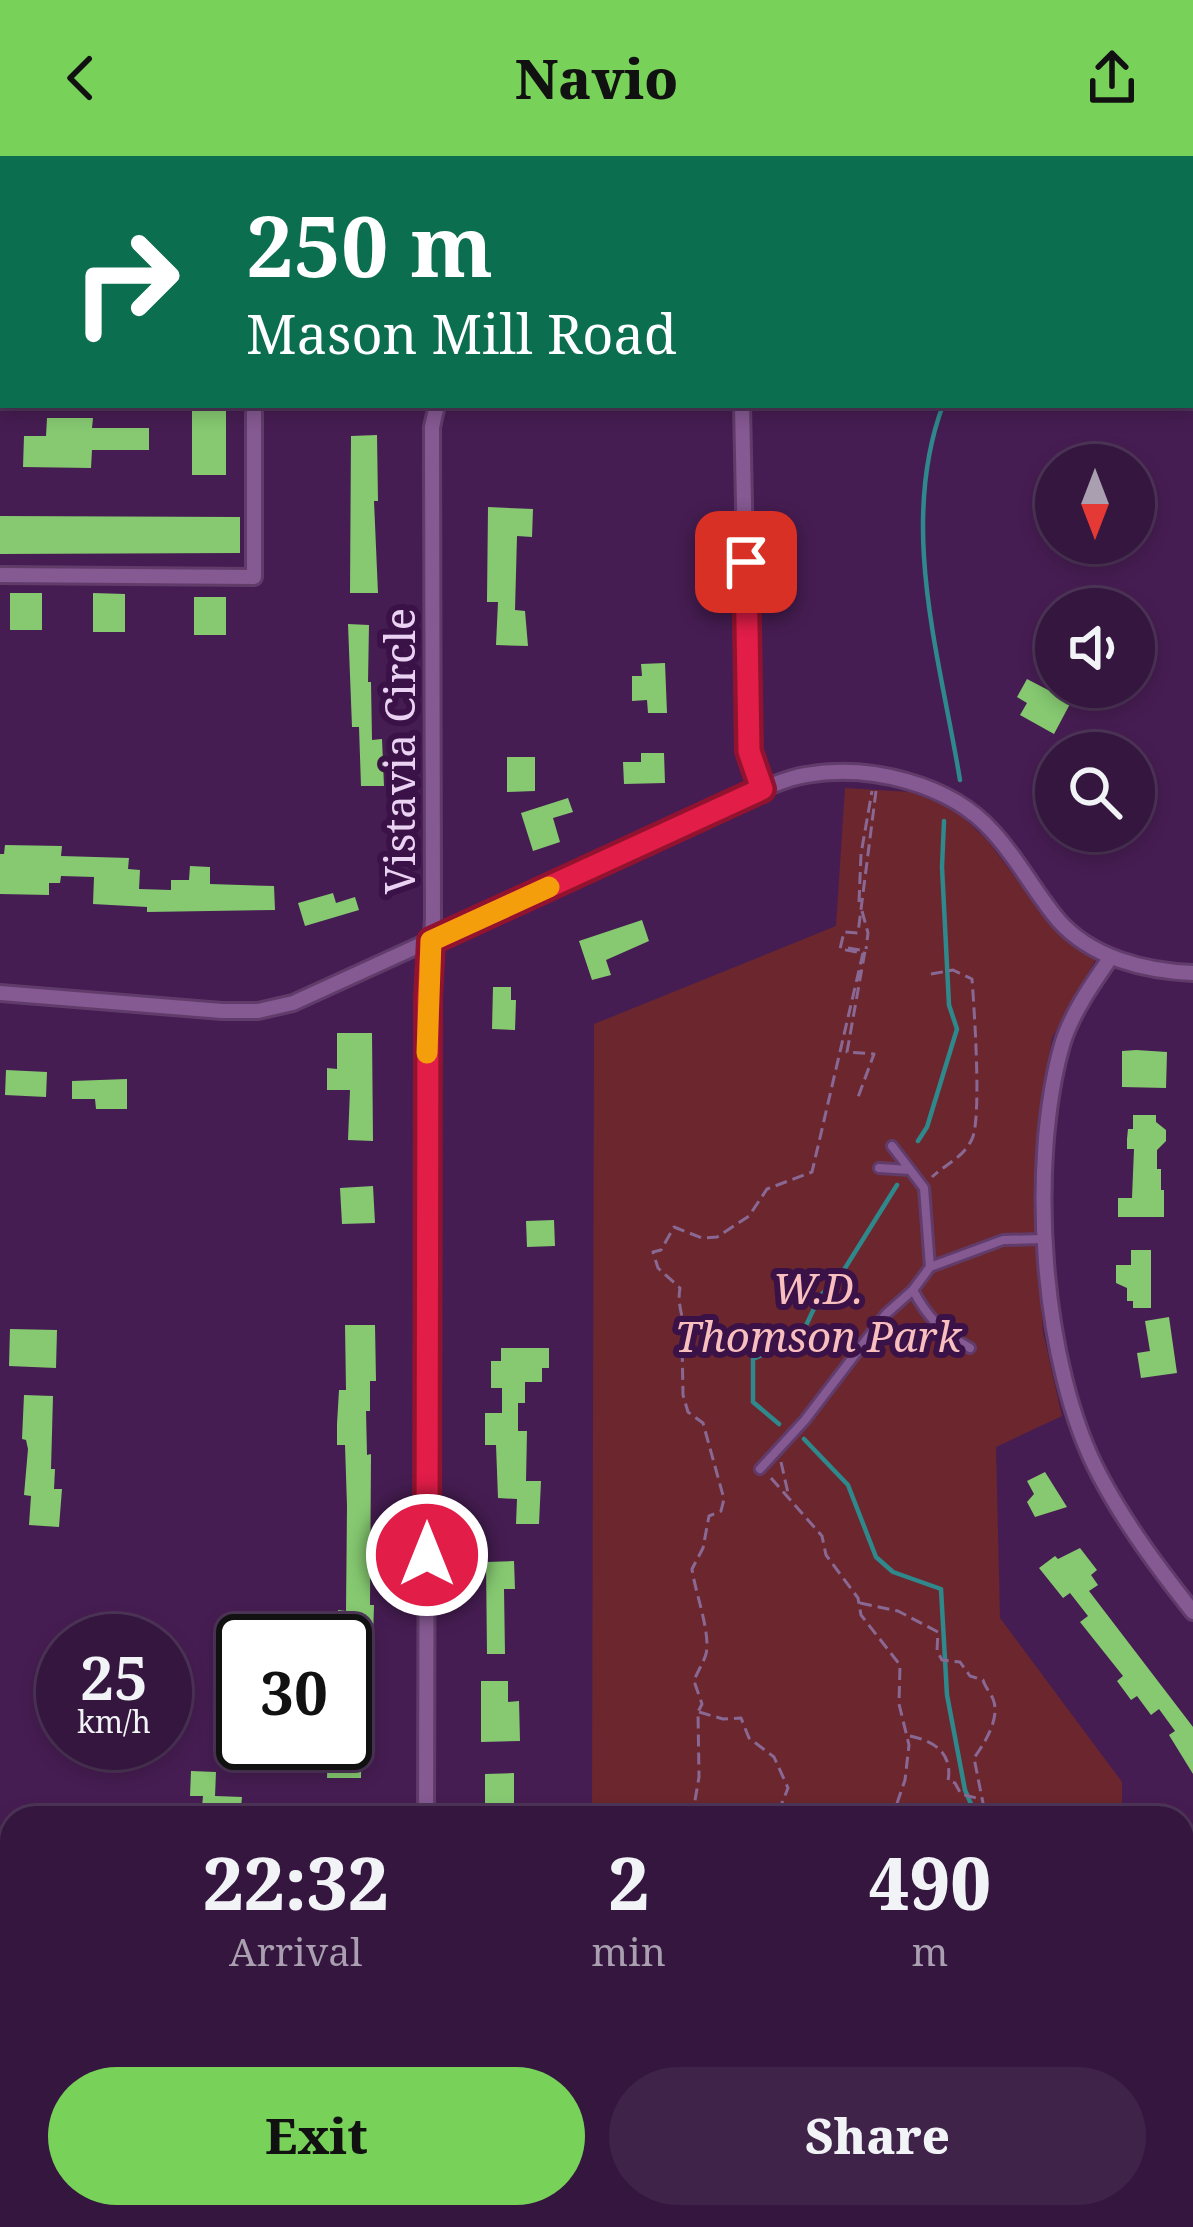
<!DOCTYPE html>
<html lang="en">
<head>
<meta charset="utf-8">
<style>
	:root { --surface:#34163e; --page:#3f2349; --text:#f1f3f6; --muted:#a99fb0; --line:#4e3558; --accent:#78d259 }
	body { margin:0; font-family:"Noto Serif",serif; background:var(--page); color:var(--text); height:100vh; display:flex; flex-direction:column; font-size:45px; white-space:nowrap }
	* { box-sizing:border-box; margin:0 }
	p { font-size:39px; color:var(--muted) }
	.icon { flex:none; width:66px; height:66px; fill:none; stroke:currentColor; stroke-width:2; stroke-linecap:round; stroke-linejoin:round }
	.map { position:relative; flex:1; overflow:hidden }
	.details { position:absolute; left:0px; top:1650px; width:1194px; height:423px; display:flex; flex-direction:column; background:var(--surface); border-radius:36px 36px 0 0; box-shadow:0 6px 18px #0003,0 0 0 3px var(--line) }
	.details>* { flex:none }
	.guide { position:absolute; left:0px; top:0px; width:1194px; height:252px; box-shadow:0 6px 18px #0003,0 0 0 3px var(--line); background:#0b6e4f; color:#fff; overflow:hidden }
	.needle { width:78px; rotate:180deg }
	.fabs { position:absolute; left:1035px; top:288px; display:grid; gap:24px }
	.fabs a { display:grid; place-items:center; width:120px; height:120px; border-radius:50%; background:var(--surface); box-shadow:0 6px 18px #0003,0 0 0 3px var(--line); font-size:60px }
	.speed { position:absolute; left:36px; top:1458px; display:flex; gap:24px; font-size:60px; font-weight:700; text-align:center }
	.speed>* { display:grid; place-content:center; width:156px; height:156px; border-radius:50%; background:var(--surface); box-shadow:0 6px 18px #0003,0 0 0 3px var(--line); line-height:1 }
	.speed small { font-size:30px; font-weight:400 }
	.speed .limit { border:6px solid #111; border-radius:18px; background:#fff; color:#111 }
	.pin { position:absolute; display:grid; place-items:center; width:102px; height:102px; color:#fff; margin:-51px; border-radius:24px; box-shadow:0 6px 18px #0006 }
	.me { position:absolute; width:132px; margin:-66px; rotate:0deg; stroke-linejoin:round; filter:drop-shadow(0 0 9px #0008) }
	.turn { display:flex; align-items:center; gap:42px; height:252px; padding:0 48px; font-size:54px }
	.turn .icon { width:156px; height:156px; stroke-width:2.5 }
	.turn b { display:block; font-size:84px; line-height:102px }
	.eta { display:flex; justify-content:space-evenly; align-items:center; height:204px; text-align:center }
	.eta b { font-size:72px; font-weight:800; line-height:84px }
	.action { display:flex; gap:24px; margin-top:auto; padding:24px 48px }
	.action a { flex:1; height:138px; border-radius:72px; background:var(--accent); color:#111; font-size:48px; font-weight:800; line-height:138px; text-align:center }
	.action a+a { background:var(--page); color:var(--text) }
	header { display:flex; justify-content:space-between; align-items:center; height:156px; padding:0 48px; background:var(--accent); color:#111; font-size:54px; font-weight:800 }
	.map>svg:first-child { display:block }
</style>
</head>
<body>
<header><svg class="icon" aria-label="back" viewBox="0 0 24 24"><path d="M15 5l-7 7 7 7"/></svg>Navio<svg class="icon" aria-label="share" viewBox="0 0 24 24"><path d="M12 15V3M7 8l5-5 5 5M5 13v7h14v-7"/></svg></header>
<div class="map">
<svg width="1193" height="2071" viewBox="0 0 1193 2071">
	<rect width="100%" height="100%" fill="#461d52"/>
	<path fill="#6b272d" d="M433,0H1180L1183,3H433Z
		M845,632L910,636L954,653L987,684L1055,774L1096,803L1052,882L1039,962L1034,1049L1043,1176L1062,1260L996,1291L1000,1462L1122,1626V1662H592L594,868L836,770Z
		M591,2061H1125V2071H591Z"/>
	<g fill="none" stroke-linecap="round" stroke-linejoin="round">
		<path stroke="#2f888b" stroke-width="4.5" d="M943,249C898,369 940,502 960,624
			M918,985L927,971L957,873L949,849L942,711L944,665
			M779,1268L753,1246V1203L800,1182L820,1140L842,1117L897,1029
			M804,1283L848,1329L876,1401L893,1416L941,1433L947,1539L965,1634L977,1662
			M979,2061L981,2071
			M865,2071L878,2061"/>
	</g>
	<path fill="#86c971" d="M192,249H226V319H192Z
		M47,262H93L92,272H149V294H92L91,312L23,311L24,280H46Z
		M377,279L378,345H374L378,437H350L351,280Z
		M488,351L533,353L532,381L517,380L515,454L525,455L528,490L496,489L498,446H487Z
		M0,360L240,361V397L0,398Z
		M10,437H42V474H10Z
		M93,437L125,438V476H93Z
		M194,441H226V479H194Z
		M348,468L369,469L368,526H371L372,584L382,583L384,630H361L359,571H352Z
		M665,507L667,557H648L647,544L632,545V520H642L641,508Z
		M1027,523L1071,546L1054,578L1020,559L1027,547L1017,541Z
		M641,597H664L665,627L624,628L623,606H641Z
		M507,601H535V635L507,636Z
		M568,642L573,656L553,662L560,686L533,695L521,657Z
		M5,689L62,690L61,700L129,702L128,713L140,714L139,733L171,734V724H189L190,710L210,711V728L274,730L275,754L147,756V751L93,748L94,721L61,720L60,727H49V739L0,738V698H4Z
		M333,737L336,747L355,741L359,754L305,770L298,747Z
		M642,764L649,785L606,804L611,819L592,824L579,785Z
		M493,831H511V844H516L515,874L492,873Z
		M337,877H372L373,985L348,984L350,934H327V912L337,913Z
		M1136,894L1167,896L1166,932L1122,931V895Z
		M6,914L47,916L46,941L5,939Z
		M127,923V953H96L95,943H72V925Z
		M1133,959H1156V966L1166,974V985L1157,994V1013H1161V1034H1164V1061H1118V1042H1132L1134,993H1127V983L1128,973H1133Z
		M373,1030L375,1067L342,1068L340,1032Z
		M554,1064L555,1090L527,1091L526,1065Z
		M1131,1094H1151V1152H1133V1145H1127V1132L1116,1127V1109H1131Z
		M1169,1161L1177,1217L1141,1222L1137,1197L1150,1195L1145,1165Z
		M345,1169H375L376,1225H370V1255H366L367,1299L371,1298L370,1449H374L373,1482H369L368,1493L367,1559H362L361,1622H327L328,1587H345V1476H337L338,1454L346,1455L347,1350L345,1289H337V1268L339,1234H346Z
		M10,1173L57,1174L56,1212L9,1210Z
		M501,1192H549V1212H542V1226H525V1247H518V1275H527L526,1325H541L539,1368H516L517,1343L498,1342L496,1289H485V1257H502V1232H491V1205H501Z
		M24,1239L53,1240L51,1313H55L54,1333H62L59,1371L29,1369L31,1340L24,1339L28,1293L26,1284L22,1283Z
		M1045,1316L1067,1351L1035,1361L1027,1346L1034,1338L1027,1325Z
		M1080,1392L1097,1414L1091,1419L1098,1429L1089,1435L1193,1571V1618L1169,1579L1175,1575L1159,1553L1151,1559L1137,1540L1131,1544L1117,1525L1123,1520L1080,1466L1088,1460L1070,1437L1063,1442L1039,1412L1055,1400L1058,1403Z
		M514,1405L515,1433H504L505,1498H487L486,1406Z
		M481,1525H508V1546L519,1545L520,1585L481,1586Z
		M191,1615L216,1616L215,1640L242,1641L240,1662H201L203,1640H190Z
		M514,1617V1662H485V1618Z"/>
	<g fill="none" stroke-linecap="round" stroke-linejoin="round">
		<defs>
			<path id="lane" d="M892,990L924,1032L930,1111
				M879,1012L910,1014
				M913,1134C927,1161 944,1178 970,1192
				M760,1313L805,1264L886,1158L913,1134L930,1111L1003,1084L1043,1083"/>
			<path id="street" d="M0,189H3
				M742,249L749,595L762,633
				M0,419L254,421V249
				M1111,801C1093,827 1071,858 1062,889C1028,1009 1041,1210 1100,1320C1126,1369 1159,1413 1193,1456
				M0,837L222,855H258L293,847L762,633C776,628 791,621 806,619C868,608 950,627 993,676C1018,703 1035,737 1059,765C1092,802 1145,815 1193,817
				M426,1662L428,843L433,763L432,271L437,249
				M426,2071V2061"/>
		</defs>
		<use href="#lane" stroke="#613c6b" stroke-width="14"/>
		<use href="#street" stroke="#613c6b" stroke-width="20"/>
		<path stroke="#8a6894" stroke-width="3" stroke-dasharray="12 6" stroke-linecap="butt" d="M117,0L121,3
			M1073,0L1075,3
			M927,3L931,0
			M1191,91L1193,92
			M859,746L861,698L872,635
			M862,755L868,777L866,793
			M848,792L865,795L847,896L874,898L857,944
			M931,818L953,814L972,823C974,851 982,962 972,983C963,1002 947,1007 932,1021
			M781,1306L788,1337
			M771,1322L822,1380L826,1399L858,1442L861,1459L900,1509L899,1548L909,1589L905,1624L892,1662
			M860,1447L898,1455L938,1476L937,1495L942,1504L960,1506L970,1520L983,1524C985,1531 990,1536 993,1543C1001,1562 984,1588 974,1602L986,1662
			M699,1556L723,1563L741,1562L749,1582L774,1601L788,1632L776,1662
			M910,1580C934,1585 953,1597 948,1625L955,1627L961,1638L980,1643
			M692,1662L699,1621L698,1556L702,1548L694,1525C697,1516 703,1508 706,1498C711,1477 695,1436 692,1413L703,1392L709,1360L721,1355L724,1343L703,1267L688,1256L683,1239L682,1185L685,1188C688,1170 676,1153 680,1132L658,1112L653,1096L661,1094L674,1071L702,1082L717,1081L749,1060L767,1033L812,1016L863,797L840,793L844,776L858,777L876,635
			M978,2061L990,2071
			M672,2071L676,2061
			M780,2071L792,2061
			M914,2071L918,2061
			M997,2071L1001,2061"/>
		<use href="#lane" stroke="#855992" stroke-width="8"/>
		<use href="#street" stroke="#855992" stroke-width="14"/>
	</g>
	<g fill="none" stroke-linecap="round" stroke-linejoin="round">
		<defs>
			<path id="route" d="M427,1399L428,843L431,785L762,633L749,595L746,406"/>
		</defs>
		<use href="#route" stroke="#92132f" stroke-width="30"/>
		<use href="#route" stroke="#e11d48" stroke-width="21"/>
		<path stroke="#f59e0b" stroke-width="21" d="M427,897L431,785L549,731"/>
	</g>
	<g text-anchor="middle" stroke-width="12" stroke-linejoin="round" paint-order="stroke">
		<g font-size="42" fill="#ead2f2" stroke="#3b1247">
			<text transform="translate(400 595) rotate(-90)" y="15">Vistavia Circle</text>
		</g>
		<g font-size="42" font-style="italic" fill="#f9bfbf" stroke="#3b1247">
			<text x="818" y="1148">W.D.<tspan x="818" dy="48">Thomson Park</tspan></text>
		</g>
	</g>
</svg>
<div class="fabs">
<a><svg class="needle" viewBox="-14 -14 28 28"><path d="M0-13l5 13h-10z" fill="#e53935"/><path d="M0 13l5-13h-10z" fill="#a99fb0"/></svg></a>
<a><svg class="icon" aria-label="sound" viewBox="0 0 24 24"><path d="M4 9h4l5-4v14l-5-4H4zM17 9q2 3 0 6"/></svg></a>
<a><svg class="icon" aria-label="search" viewBox="0 0 24 24"><circle cx="10" cy="10" r="6"/><path d="M15 15l6 6"/></svg></a>
</div>
<div class="speed"><div>25<small>km/h</small></div><div class="limit">30</div></div>
<div class="pin" style="left:746px;top:406px;background:#d93025"><svg class="icon" aria-label="arrive" viewBox="0 0 24 24"><path d="M6 21V4h12l-3 4 3 4H6"/></svg></div>
<svg class="me" style="left:427px;top:1399px" viewBox="-20 -20 40 40"><circle r="17" fill="#e11d48" stroke="#fff" stroke-width="3"/><path d="M0-11L8 9 0 5-8 9z" fill="#fff"/></svg>
<div class="guide">
<div class="turn"><svg class="icon" aria-label="right" viewBox="0 0 24 24"><path d="M7 20v-9h11M14 6l5 5-5 5"/></svg><div><b>250 m</b>Mason Mill Road</div></div>
</div>
<section class="details">
<div class="eta">
<div><b>22:32</b><p>Arrival</p></div>
<div><b>2</b><p>min</p></div>
<div><b>490</b><p>m</p></div>
</div>
<div class="action"><a>Exit</a><a>Share</a></div>
</section>
</div>
</body>
</html>
